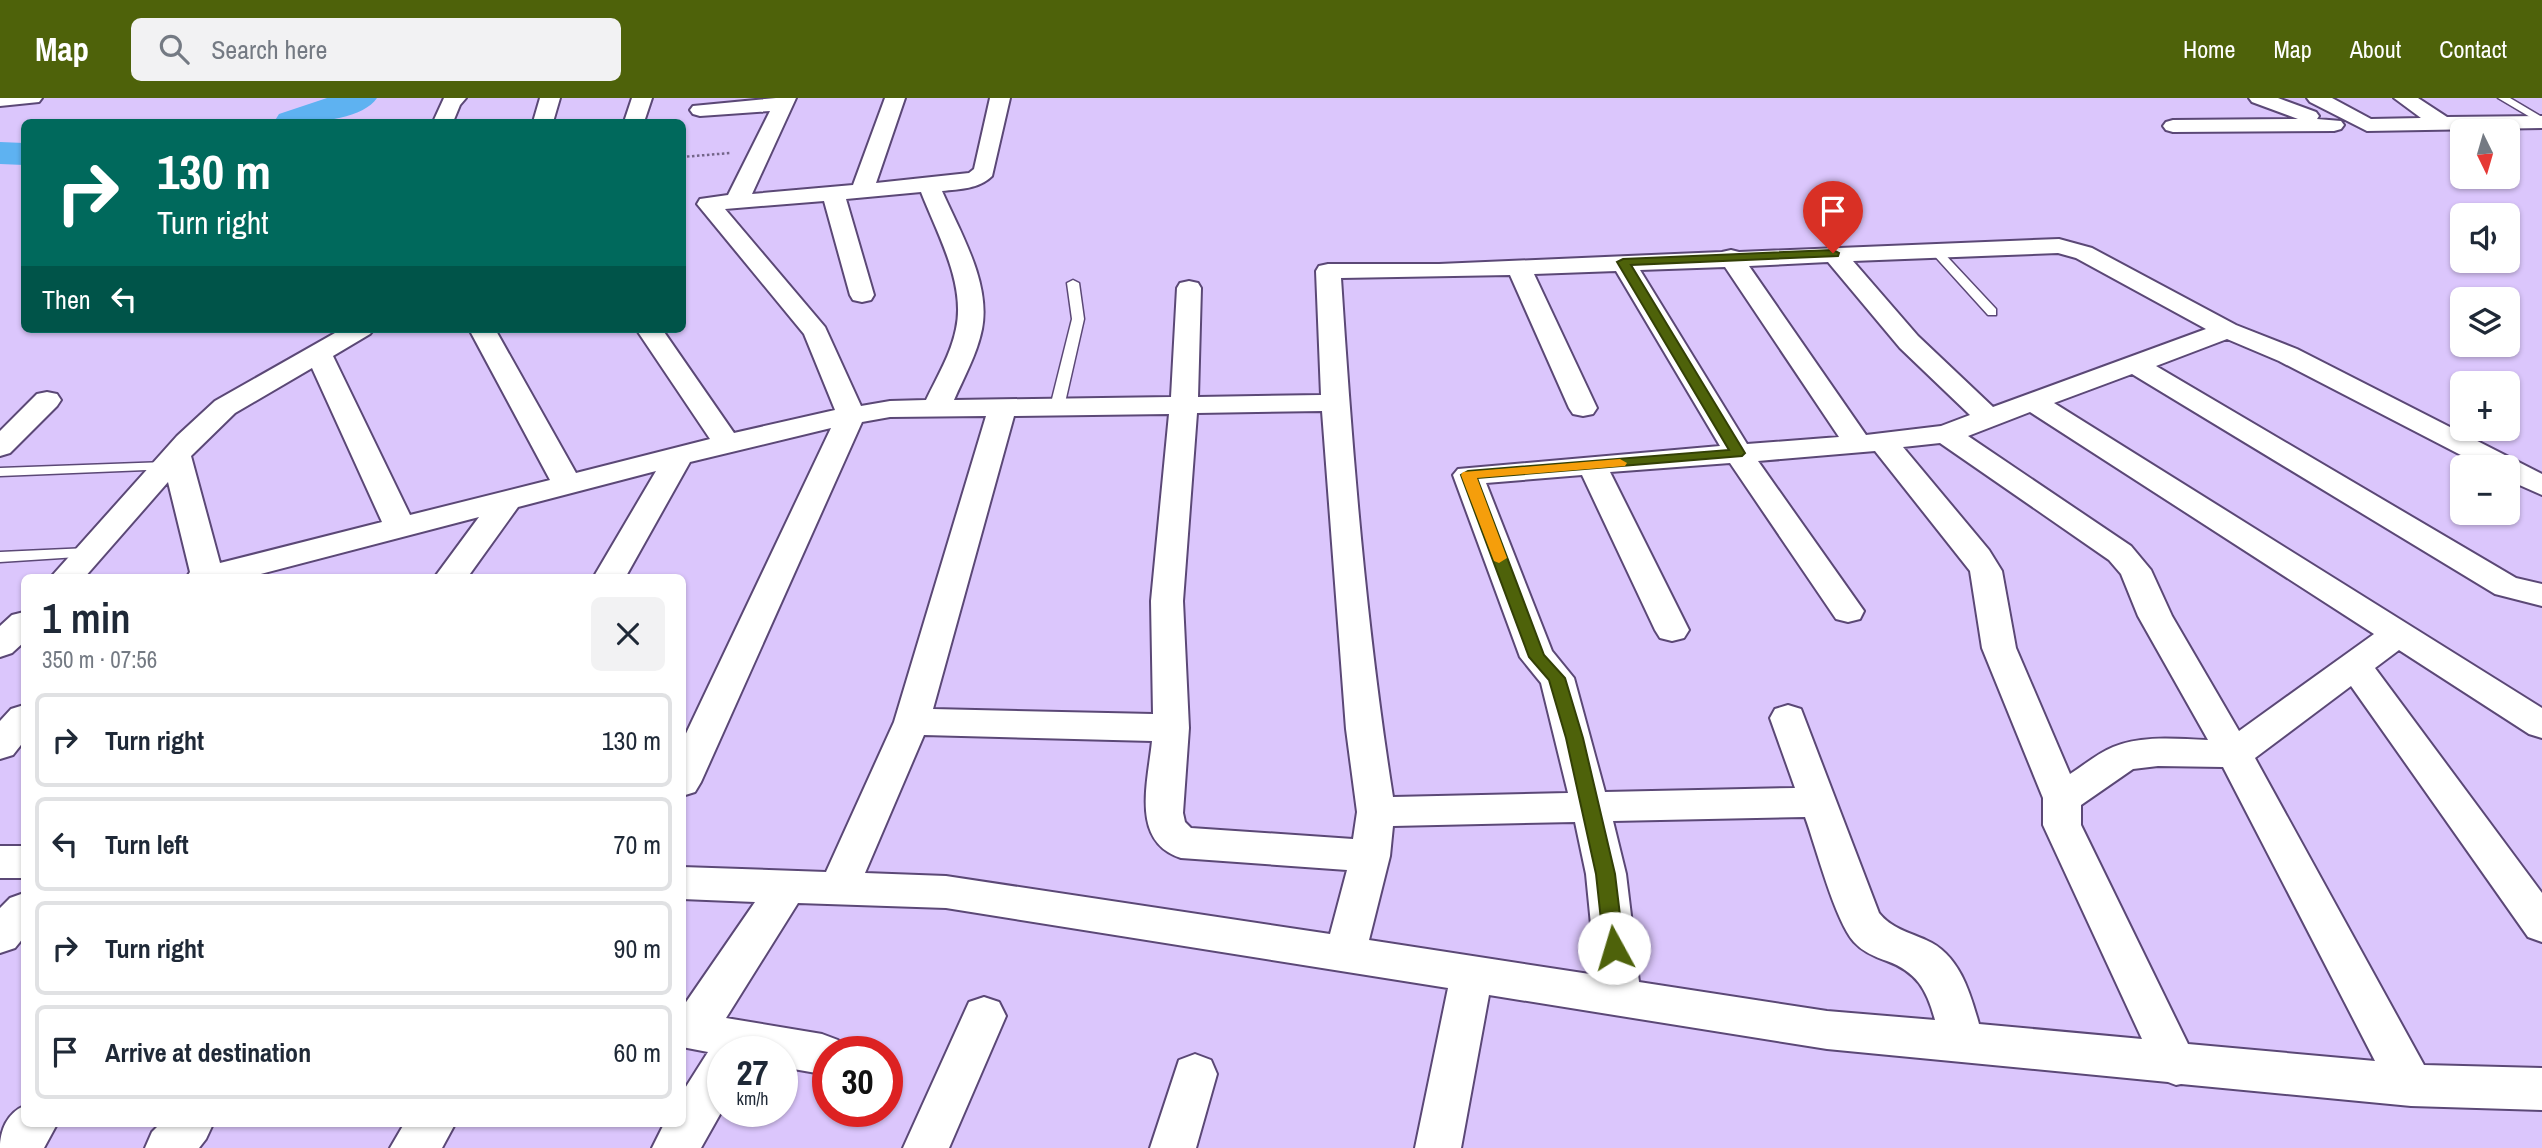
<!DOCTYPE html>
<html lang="en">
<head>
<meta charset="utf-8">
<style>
	:root { --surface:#fff; --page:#f2f2f3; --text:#1f2937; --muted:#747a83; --line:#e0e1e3; --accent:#4e620a }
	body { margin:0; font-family:"Archivo Narrow",sans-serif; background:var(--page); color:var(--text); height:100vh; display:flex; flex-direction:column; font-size:26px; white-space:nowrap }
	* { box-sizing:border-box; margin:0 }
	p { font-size:23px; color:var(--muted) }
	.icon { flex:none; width:38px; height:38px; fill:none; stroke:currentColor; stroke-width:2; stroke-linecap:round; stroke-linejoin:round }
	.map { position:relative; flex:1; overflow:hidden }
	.drawer { position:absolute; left:21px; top:476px; width:665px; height:553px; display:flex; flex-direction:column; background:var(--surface); border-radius:10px; box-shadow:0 2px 5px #0004 }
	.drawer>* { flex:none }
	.top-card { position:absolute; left:21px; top:21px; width:665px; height:214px; border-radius:10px; box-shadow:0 2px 5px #0004; background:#00695c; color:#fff; overflow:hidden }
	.needle { width:46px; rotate:175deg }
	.controls { position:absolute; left:2450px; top:21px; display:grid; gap:14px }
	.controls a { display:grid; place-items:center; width:70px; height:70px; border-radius:10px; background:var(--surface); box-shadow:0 2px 5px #0004; font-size:35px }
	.speed { position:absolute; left:707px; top:938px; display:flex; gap:14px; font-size:35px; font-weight:700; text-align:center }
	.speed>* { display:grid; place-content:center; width:91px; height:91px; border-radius:50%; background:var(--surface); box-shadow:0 2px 5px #0004; line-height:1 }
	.speed small { font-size:18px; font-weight:400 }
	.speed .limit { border:10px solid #d22; background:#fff; color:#111 }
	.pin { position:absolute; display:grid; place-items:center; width:60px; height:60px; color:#fff; margin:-72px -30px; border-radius:50% 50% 50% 0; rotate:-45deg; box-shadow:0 0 7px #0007 }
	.pin .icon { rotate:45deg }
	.me { position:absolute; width:77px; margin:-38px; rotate:354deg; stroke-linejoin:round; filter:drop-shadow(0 0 5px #0008) }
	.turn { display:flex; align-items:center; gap:24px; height:147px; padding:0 21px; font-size:32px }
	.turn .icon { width:91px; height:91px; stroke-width:2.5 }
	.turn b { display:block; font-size:49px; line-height:60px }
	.then { display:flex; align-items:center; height:66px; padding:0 21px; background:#0003; gap:14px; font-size:26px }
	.round { display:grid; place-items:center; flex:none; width:74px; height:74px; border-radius:10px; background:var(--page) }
	.headline { display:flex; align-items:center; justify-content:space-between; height:119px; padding:0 21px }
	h1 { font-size:42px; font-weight:600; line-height:52px }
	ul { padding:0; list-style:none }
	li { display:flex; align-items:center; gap:21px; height:94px; margin:0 14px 10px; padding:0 7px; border:4px solid var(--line); border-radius:10px }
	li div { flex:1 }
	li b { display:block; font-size:26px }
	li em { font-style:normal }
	header { display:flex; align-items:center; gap:42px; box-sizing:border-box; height:98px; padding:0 35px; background:var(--accent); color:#fff }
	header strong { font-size:33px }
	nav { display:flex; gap:38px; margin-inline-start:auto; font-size:24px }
	.search { width:490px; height:63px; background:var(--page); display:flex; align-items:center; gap:18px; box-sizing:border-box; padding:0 24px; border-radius:10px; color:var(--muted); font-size:26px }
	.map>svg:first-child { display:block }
</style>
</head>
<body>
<header>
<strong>Map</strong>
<div class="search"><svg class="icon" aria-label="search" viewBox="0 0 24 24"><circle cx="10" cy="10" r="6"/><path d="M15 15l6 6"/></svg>Search here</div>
<nav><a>Home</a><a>Map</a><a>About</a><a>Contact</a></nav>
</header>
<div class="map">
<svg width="2542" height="1050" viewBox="0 0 2542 1050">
	<rect width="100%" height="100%" fill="#dbc6fc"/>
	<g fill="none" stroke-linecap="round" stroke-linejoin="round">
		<path fill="#5eb2f1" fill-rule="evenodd" d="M327,0H377C361,24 301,26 274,24L279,16Z
			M0,44L24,45V67L0,66Z"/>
		<defs>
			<path id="lane" d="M2498,0H2510L2542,19V26Z
				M1935,149L1939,150L1996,211V217H1988L1931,154L1929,152Z
				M1073,182L1079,185L1084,221L1064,309L1057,313L1050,309L1072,221L1067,185Z
				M166,364L171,365L173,368L171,371L0,378V370Z
				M88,450L93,452L95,455L93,458L0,464V454Z"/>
			<path id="street" d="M0,0H42L39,4L0,8Z
				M444,0H466L460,7L453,24H433Z
				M540,0H560L553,24H533Z
				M632,0H652L644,24H624Z
				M776,0H796L752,96L853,87L885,0H905L876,85L969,75L974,71L990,0H1010L992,78C979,91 960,91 942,93C960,134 991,185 982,231C977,256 964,279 954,302L1171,299L1177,190L1180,185L1189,183L1198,185L1201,190L1198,299L1321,297L1316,173L1319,168L1328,166H1439L1722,154L1731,152L1739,154L2059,141L2092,150L2236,227L2297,251L2542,376V397L2508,382V369H2484L2279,263L2227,241L2156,268L2516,480L2542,486V508L2495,496L2132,276L2054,305L2542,610V640L2529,636L2399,552L2375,570L2542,795V844L2528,839L2351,588L2255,660L2424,967L2542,970V1012L2411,1008L2181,986L2176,987L2168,984L1827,951L1489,897L1461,1050H1415L1448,890L946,810L798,805L726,920L822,936L838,942L843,954H828V974L822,976L782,969V954H723V1011L701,1050H652L664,1026H682V995L708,954L682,949V910L755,804L682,801V769L826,774L894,624L986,318L890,319L862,324L701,684L695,694L682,698V644L831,330L690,364L625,480H593L656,373L518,409L467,480H434L479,419L245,480H186L190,474L168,384L84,480H50L177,338L215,303L342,231H374L370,236L333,258L410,417L550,382L469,231H495L576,375L710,341L636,231H662L734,335L835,312L804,236L697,106L700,101L728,97L770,13L700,18L693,16L690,12L693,8ZM921,94C937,135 966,186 956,231C951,256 937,279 926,302L890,303L861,308L825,229L725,111L824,103L850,197L853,202L862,204L871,202L874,197L846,101ZM2058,155L2076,160L2206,231L1993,309L1918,238L1853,163ZM1828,164L1900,250L1970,317L1941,328L1866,337L1749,168ZM1725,169L1839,339L1747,346L1640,172ZM1616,173L1720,348L1458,371L1453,377L1520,559L1541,585L1568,695L1393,699C1366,528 1352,353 1341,180L1510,177L1569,310L1573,316L1583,318L1593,316L1597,310L1534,176ZM312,270L382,424L220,465L191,358L235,315ZM1322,313L1346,631L1357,714L1353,741L1191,730L1185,724L1183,715L1189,630L1183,503L1197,315ZM2030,314L2374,536L2239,633L2172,518L2151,472L2131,448L1968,338ZM1169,316L1151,503L1153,616L933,611L1014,318ZM1940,345L2109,462L2121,476L2138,518L2208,642C2177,641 2142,637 2113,649C2098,655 2084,667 2070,676L2016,550L2002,473L1989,452L1903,349ZM1875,353L1970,473L1982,550L2043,700V727L2142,941L1979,926C1970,894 1959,856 1926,842C1908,834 1891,830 1879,815L1801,611L1788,607L1775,611L1770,620L1795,690L1605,694L1574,580L1552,553L1486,385L1582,377L1655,532L1660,540L1672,543L1684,540L1689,532L1610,374L1730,365L1836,521L1848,524L1860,521L1864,513L1758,363ZM924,637L1152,643C1148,684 1130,744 1181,760L1347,772L1330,836L946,778L865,775ZM2158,668L2223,669L2375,963L2188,946L2081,727V707L2133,671ZM1805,719C1816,749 1835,823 1854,844C1863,854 1875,859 1887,863C1917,874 1927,892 1935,922L1827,913L1639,884L1626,776L1613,723ZM1575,724L1586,776L1596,877L1369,842L1390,758L1393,728Z
				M2249,0H2278L2316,14L2319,18L2317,21L2341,23L2344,27L2341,31L2334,33L2173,34L2166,32L2163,28L2166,24L2173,22L2298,21L2252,4Z
				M2307,0H2332L2371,21L2421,20L2394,0H2418L2447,19L2542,18V30L2367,33L2310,4Z
				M47,294L57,296L61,302L57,308L10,355L0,358V333L37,296Z
				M24,514V544L12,555L0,559V528L12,517Z
				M24,607V643L13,657L0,661V623L11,611Z
				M0,748H24V780H0Z
				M24,795V839L15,850L0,855V810L10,800Z
				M984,899L999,904L1006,918L949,1050H903L969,904Z
				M1195,956L1211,962L1217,976L1196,1050H1150L1179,962Z
				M24,1008V1026H57L44,1050H0C0,1033 7,1015 24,1008Z
				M160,1026H213L206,1041L199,1050H145L152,1034Z
				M404,1026H455L442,1050H390Z"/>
		</defs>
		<use href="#lane" stroke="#5b4876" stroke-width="3"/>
		<use href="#street" stroke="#5b4876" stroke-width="4"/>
		<path stroke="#736589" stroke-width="2.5" stroke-dasharray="2.5 2.5" stroke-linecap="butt" d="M682,59L730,55"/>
		<use href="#lane" fill="#fff" fill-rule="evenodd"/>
		<use href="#street" fill="#fff" fill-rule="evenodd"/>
	</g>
	<path fill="#4e620a" stroke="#334006" stroke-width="2" d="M1833,152L1839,155L1838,158L1631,167L1745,355L1742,358L1477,380L1544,557L1565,580L1583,640L1615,776L1624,850L1621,856L1614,859L1607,856L1604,850L1596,776L1566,640L1549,582L1529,559L1461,377L1468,373L1729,352L1617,164L1623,161Z"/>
	<path fill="#f59e0b" d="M1620,361L1627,365L1625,368L1477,380L1507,460L1499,465L1494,463L1461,377L1463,374Z"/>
</svg>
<div class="controls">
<a><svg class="needle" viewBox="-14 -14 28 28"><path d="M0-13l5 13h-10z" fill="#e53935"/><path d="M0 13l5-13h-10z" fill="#747a83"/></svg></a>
<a><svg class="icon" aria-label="sound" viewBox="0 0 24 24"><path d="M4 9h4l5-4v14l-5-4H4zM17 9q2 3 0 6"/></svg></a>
<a><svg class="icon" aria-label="layers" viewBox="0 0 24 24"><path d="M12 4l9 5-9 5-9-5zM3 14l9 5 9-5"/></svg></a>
<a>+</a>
<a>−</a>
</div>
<div class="speed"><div>27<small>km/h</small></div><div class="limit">30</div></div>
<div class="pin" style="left:1833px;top:155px;background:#d93025"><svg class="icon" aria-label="arrive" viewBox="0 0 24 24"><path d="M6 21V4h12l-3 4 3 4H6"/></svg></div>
<svg class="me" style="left:1614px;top:850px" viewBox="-20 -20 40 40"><circle r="19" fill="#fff"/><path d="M0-13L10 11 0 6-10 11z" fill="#4e620a"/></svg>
<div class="top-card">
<div class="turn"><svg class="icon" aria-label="right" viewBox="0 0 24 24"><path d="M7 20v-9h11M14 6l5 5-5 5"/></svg><div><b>130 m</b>Turn right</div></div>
<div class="then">Then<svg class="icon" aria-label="left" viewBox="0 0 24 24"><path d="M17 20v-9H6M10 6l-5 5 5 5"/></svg></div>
</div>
<section class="drawer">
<div class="headline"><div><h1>1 min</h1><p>350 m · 07:56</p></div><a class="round"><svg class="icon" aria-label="close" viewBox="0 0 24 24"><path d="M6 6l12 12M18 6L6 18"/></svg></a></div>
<ul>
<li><svg class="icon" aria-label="right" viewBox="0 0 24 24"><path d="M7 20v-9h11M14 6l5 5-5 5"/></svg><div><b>Turn right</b></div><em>130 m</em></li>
<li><svg class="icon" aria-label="left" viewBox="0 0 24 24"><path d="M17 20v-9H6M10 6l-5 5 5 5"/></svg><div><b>Turn left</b></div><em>70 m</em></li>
<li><svg class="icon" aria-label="right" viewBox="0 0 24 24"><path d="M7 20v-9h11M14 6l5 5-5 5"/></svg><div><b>Turn right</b></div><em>90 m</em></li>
<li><svg class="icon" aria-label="arrive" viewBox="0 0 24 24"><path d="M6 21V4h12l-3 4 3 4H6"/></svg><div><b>Arrive at destination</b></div><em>60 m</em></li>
</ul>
</section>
</div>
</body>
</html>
